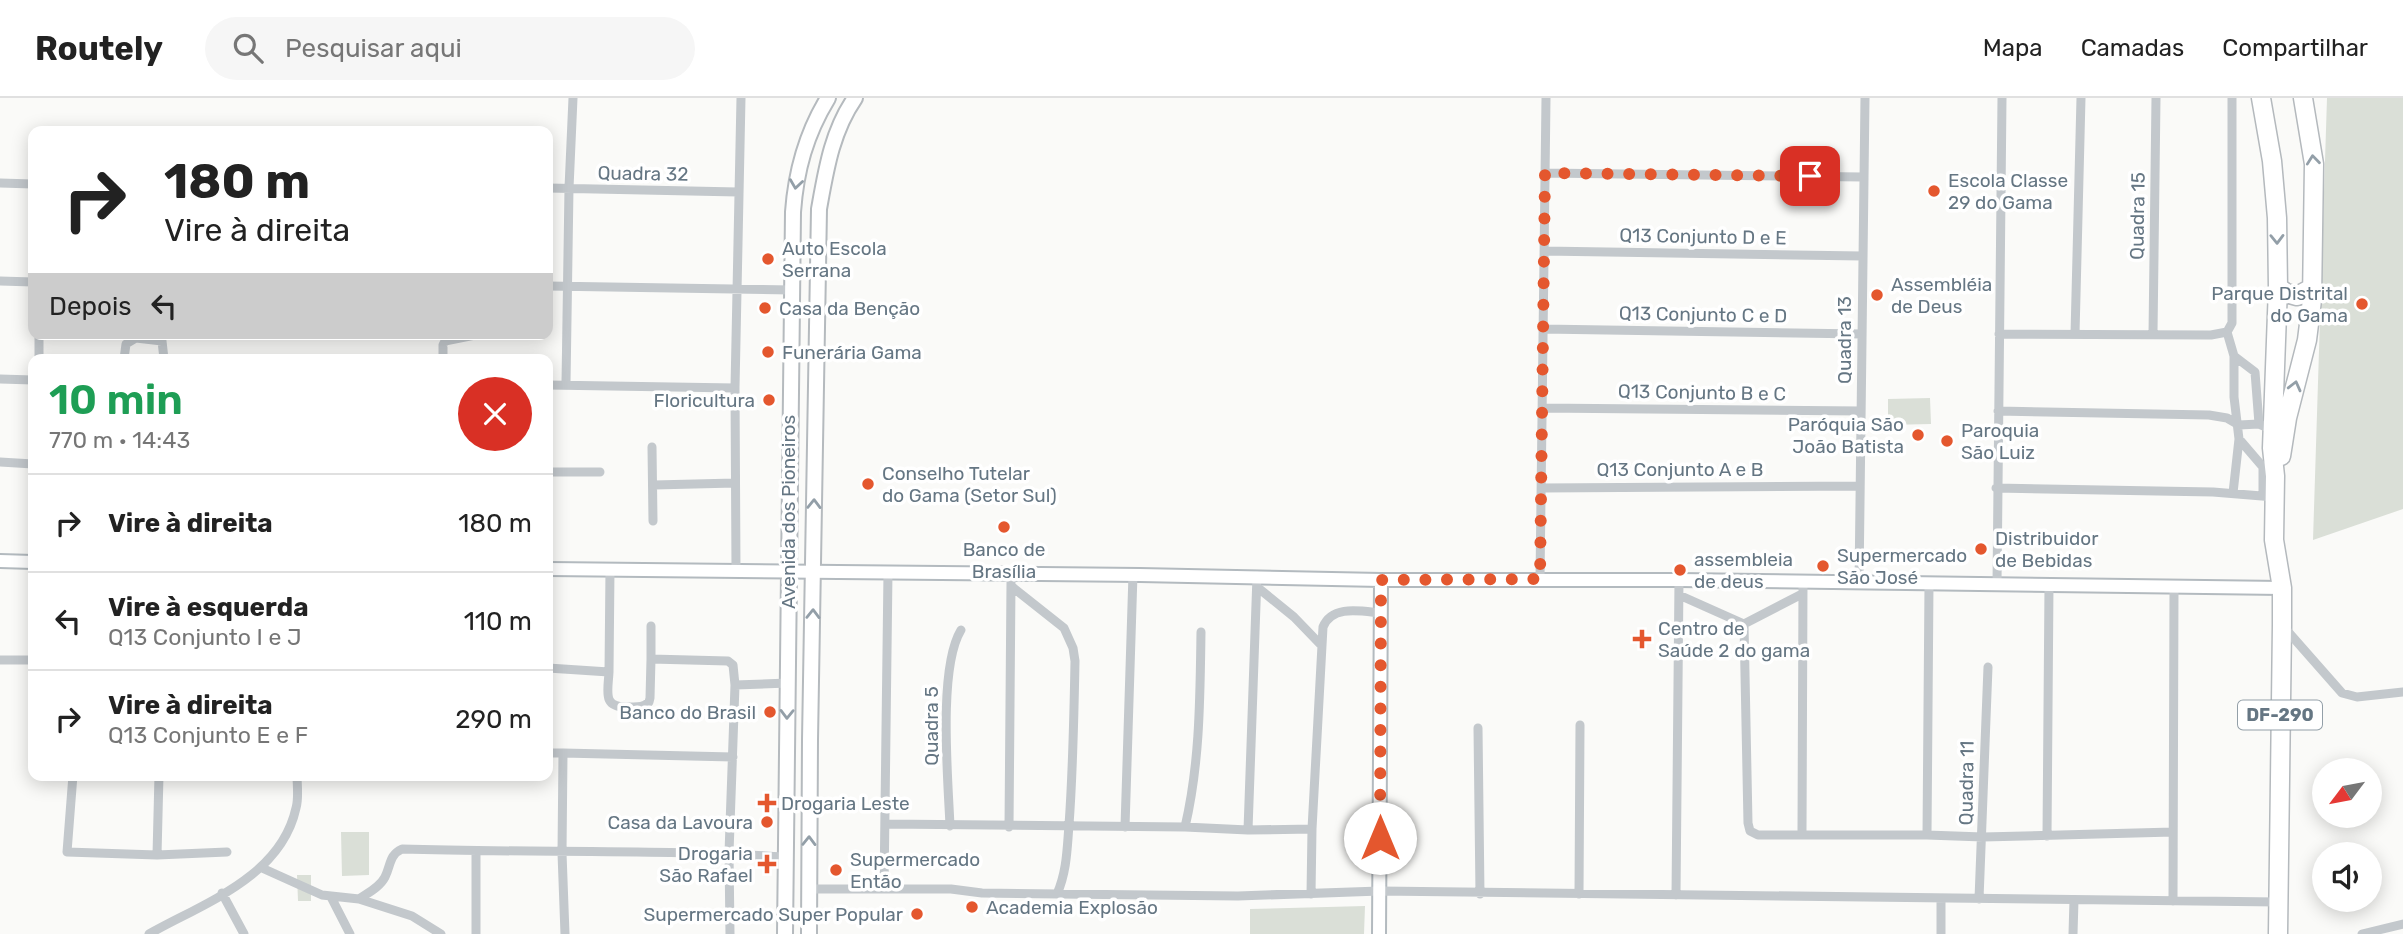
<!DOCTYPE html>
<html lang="pt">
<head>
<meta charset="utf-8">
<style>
	:root { --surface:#fff; --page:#f6f6f6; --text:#222; --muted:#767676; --line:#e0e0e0 }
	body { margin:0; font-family:Rubik,sans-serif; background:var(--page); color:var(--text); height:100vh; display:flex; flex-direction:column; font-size:26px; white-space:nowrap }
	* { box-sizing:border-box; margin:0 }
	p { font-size:23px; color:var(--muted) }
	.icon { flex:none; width:38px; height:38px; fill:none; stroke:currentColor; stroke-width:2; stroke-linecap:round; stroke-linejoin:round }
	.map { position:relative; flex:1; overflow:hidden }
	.panel { position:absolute; left:28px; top:256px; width:525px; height:427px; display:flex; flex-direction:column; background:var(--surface); border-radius:14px; box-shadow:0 4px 18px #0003 }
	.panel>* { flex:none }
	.top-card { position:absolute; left:28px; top:28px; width:525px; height:214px; border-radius:14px; box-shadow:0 4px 18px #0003; background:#fff; color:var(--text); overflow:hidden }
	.needle { width:46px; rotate:238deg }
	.controls { position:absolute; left:2312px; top:660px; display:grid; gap:14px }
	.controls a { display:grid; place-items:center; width:70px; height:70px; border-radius:50%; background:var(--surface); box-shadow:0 4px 18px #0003; font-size:35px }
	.pin { position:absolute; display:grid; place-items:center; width:60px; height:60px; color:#fff; margin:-30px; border-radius:14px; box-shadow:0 4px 10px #0006 }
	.me { position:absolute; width:77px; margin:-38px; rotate:0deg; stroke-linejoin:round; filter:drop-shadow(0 0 5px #0008) }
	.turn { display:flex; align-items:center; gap:24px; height:147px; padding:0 21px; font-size:32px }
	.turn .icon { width:91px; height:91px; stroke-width:2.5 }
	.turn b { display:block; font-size:49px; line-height:60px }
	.then { display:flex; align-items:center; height:66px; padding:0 21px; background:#0003; gap:14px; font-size:26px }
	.round { display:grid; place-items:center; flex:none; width:74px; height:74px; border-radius:37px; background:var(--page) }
	.overview { display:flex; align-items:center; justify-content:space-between; height:119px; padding:0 21px }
	h1 { font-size:42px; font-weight:600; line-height:52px; color:#1e9e55 }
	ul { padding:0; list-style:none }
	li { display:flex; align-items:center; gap:21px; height:98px; padding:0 21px; border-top:2px solid var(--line) }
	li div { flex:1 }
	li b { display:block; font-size:26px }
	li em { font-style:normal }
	header { display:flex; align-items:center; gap:42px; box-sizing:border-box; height:98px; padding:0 35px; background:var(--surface); border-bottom:2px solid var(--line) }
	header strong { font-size:33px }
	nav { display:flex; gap:38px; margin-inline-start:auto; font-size:24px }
	.search { width:490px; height:63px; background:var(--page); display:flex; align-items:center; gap:18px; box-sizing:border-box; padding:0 24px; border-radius:38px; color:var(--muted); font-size:26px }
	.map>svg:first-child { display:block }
</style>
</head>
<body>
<header>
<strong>Routely</strong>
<div class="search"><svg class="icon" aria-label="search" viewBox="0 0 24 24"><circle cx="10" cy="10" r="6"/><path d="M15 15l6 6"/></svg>Pesquisar aqui</div>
<nav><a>Mapa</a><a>Camadas</a><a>Compartilhar</a></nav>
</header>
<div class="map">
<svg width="2403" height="836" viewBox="0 0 2403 836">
	<rect width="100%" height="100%" fill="#fafaf8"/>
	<path fill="#dadfd7" d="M2327,0H2403V411L2313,442Z
		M1930,300L1931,326L1888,327V301Z
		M341,734H369V777L342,778Z
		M297,777H311V803H298Z
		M1365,808L1364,836H1250V811Z"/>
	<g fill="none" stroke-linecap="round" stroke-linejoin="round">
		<defs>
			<path id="secondary" d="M0,463L33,464
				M548,471L1140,477L1381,482H1679L2282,490
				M1379,836L1381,482"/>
			<path id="primary" d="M785,836L793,114C796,72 806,36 828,0
				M809,836L810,642L819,111C826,72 832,33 855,0"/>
			<path id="highway" d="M2261,0L2272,63L2277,120L2278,189L2272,350L2275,378L2274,442L2282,490V527L2278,836
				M2278,189L2286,195L2297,198L2312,190
				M2281,358L2287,320L2307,242L2312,202L2314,66L2303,0"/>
		</defs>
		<use href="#secondary" stroke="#b3babf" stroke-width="16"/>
		<use href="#primary" stroke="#b5babe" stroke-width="18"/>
		<use href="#highway" stroke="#b4b9bd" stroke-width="21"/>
		<path stroke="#c3c8cc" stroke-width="9" d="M2232,0V225L2227,234L2234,258V299L2239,341L2233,395
			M1545,75L1863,79
			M0,85L33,86
			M548,90L738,94
			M1544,153L1862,158
			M0,183L33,184
			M548,188L792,192
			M1543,231L1862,236
			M39,236V261
			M1999,236L2211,237L2227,234
			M2075,236L2081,0
			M2153,236L2156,0
			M2234,258L2255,274L2259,326
			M124,261L126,246L136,240L162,243L164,261
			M443,261V247L445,243L480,236
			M0,281L33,282
			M566,286L569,90L573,0
			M548,287L735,290
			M1542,310L1861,313
			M1998,313L2209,317L2227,320L2239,327L2259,326L2273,332
			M2239,341L2263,369V396
			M652,349L653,423
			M0,364L33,366
			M548,374H600
			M654,387L735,385
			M1542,390L1860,388
			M1996,390L2213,394L2274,399
			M736,472L735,290L741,0
			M1540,481L1546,0
			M1859,485L1865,0
			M1997,486L2002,0
			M1011,488L1064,530L1073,550L1075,563C1074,618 1073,672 1069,727C1067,751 1067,773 1057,796
			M1257,489L1294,519L1321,547
			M1679,497L1744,526
			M1744,526L1748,725L1750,733L1758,737H1927L1983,739L2173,734
			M1744,526L1802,496
			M651,528V561L728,563L733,567L735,587L729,755L730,836
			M2283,528L2342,595L2357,599L2403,594
			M0,562H33
			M548,570L609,574C608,594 602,610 628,609C637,609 643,610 649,604L650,600L651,561
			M609,574L610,471
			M735,587L788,585
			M1478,630L1480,796
			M548,655H563
			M73,677L67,754L157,757L227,754
			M886,726L1185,729L1248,732L1312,731
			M950,728C948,680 938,570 961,532
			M1009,729L1011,484
			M1125,729L1133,476
			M1185,729C1200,665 1200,600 1201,534
			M1248,732L1257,478
			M1802,736L1803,484
			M1927,737L1929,486
			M2047,738L2049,487
			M157,757L159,677
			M262,770L322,797L359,801L412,818L441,836
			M809,791H951L982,795L1238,798L1380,793L2278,804
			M884,791L888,474
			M222,795L244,836
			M1311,796L1312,731L1323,529C1332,507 1360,513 1380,515
			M1579,796L1580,627
			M1676,797L1679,482
			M331,799L350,836
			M359,801C368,795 380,789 385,779C391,767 389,757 402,751C530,755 658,751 785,759
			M1941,801V836
			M1979,801L1988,569
			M2173,803L2174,488
			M149,836C204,805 281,779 296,710C299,700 297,688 297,677
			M476,836V753
			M565,836L562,755L563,655L733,659
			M2073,836L2074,802
			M2362,836L2403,826"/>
		<use href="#secondary" stroke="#fff" stroke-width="12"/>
		<use href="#primary" stroke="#fff" stroke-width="14"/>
		<use href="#highway" stroke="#fff" stroke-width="18"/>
	</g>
	<defs><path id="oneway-chevron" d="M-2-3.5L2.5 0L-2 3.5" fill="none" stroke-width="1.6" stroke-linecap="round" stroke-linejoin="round" transform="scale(1.75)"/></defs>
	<g stroke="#939fa8">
		<use href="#oneway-chevron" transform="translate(2313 62) rotate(-96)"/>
		<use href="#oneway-chevron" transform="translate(796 86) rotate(98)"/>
		<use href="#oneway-chevron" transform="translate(2277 141) rotate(89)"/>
		<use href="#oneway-chevron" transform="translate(2295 288) rotate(-76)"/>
		<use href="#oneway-chevron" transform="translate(814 406) rotate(-89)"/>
		<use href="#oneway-chevron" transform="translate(813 516) rotate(-89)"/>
		<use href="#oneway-chevron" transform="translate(787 616) rotate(91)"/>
		<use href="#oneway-chevron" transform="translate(809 743) rotate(-89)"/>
	</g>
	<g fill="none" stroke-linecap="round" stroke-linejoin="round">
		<path stroke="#e4572e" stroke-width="12" stroke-dasharray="0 21.6" d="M1380,740L1381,482L1540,481L1545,75L1810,78"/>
	</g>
	<g fill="#e4572e" stroke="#fff" stroke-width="2.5">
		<circle cx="1934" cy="93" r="7"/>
		<circle cx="768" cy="161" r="7"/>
		<circle cx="1877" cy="197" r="7"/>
		<circle cx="2362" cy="206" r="7"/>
		<circle cx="765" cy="210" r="7"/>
		<circle cx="768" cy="254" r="7"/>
		<circle cx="769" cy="302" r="7"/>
		<circle cx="1918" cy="337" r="7"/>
		<circle cx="1947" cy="343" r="7"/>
		<circle cx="868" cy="386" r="7"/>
		<circle cx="1004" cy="429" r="7"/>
		<circle cx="1981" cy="451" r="7"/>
		<circle cx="1823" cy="468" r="7"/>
		<circle cx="1680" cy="472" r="7"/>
		<path d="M1638.5 530.5h7v7h7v7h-7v7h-7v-7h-7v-7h7z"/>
		<circle cx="770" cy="614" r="7"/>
		<path d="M763.5 694.5h7v7h7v7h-7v7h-7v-7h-7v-7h7z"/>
		<circle cx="767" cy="724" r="7"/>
		<path d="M763.5 755.5h7v7h7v7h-7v7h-7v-7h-7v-7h7z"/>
		<circle cx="836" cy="772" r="7"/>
		<circle cx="972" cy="809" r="7"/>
		<circle cx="917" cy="816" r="7"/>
	</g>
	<g text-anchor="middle" stroke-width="7" stroke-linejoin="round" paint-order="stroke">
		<rect fill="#fff" stroke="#939fa8" stroke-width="2" x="2238" y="602.5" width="84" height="29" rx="5"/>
		<g font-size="18" font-weight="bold" fill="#657683">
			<text x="2280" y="623">DF-290</text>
		</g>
		<g font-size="19" fill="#657683" stroke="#fff">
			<text transform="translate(643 75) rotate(1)" y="7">Quadra 32</text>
			<text transform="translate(2137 118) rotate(-89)" y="7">Quadra 15</text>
			<text transform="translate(1703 138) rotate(1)" y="7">Q13 Conjunto D e E</text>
			<text transform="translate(1703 216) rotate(1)" y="7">Q13 Conjunto C e D</text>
			<text transform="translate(1844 242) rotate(-90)" y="7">Quadra 13</text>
			<text transform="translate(1702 294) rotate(1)" y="7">Q13 Conjunto B e C</text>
			<text x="1680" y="378">Q13 Conjunto A e B</text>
			<text transform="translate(788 414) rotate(-90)" y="7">Avenida dos Pioneiros</text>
			<text transform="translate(931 628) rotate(-90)" y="7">Quadra 5</text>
			<text transform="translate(1966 685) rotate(-89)" y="7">Quadra 11</text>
		</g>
		<g font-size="19" fill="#657683" stroke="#fff" text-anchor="start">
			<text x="1948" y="89">Escola Classe<tspan x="1948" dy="22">29 do Gama</tspan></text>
			<text x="782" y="157">Auto Escola<tspan x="782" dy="22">Serrana</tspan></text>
			<text x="1891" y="193">Assembléia<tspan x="1891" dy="22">de Deus</tspan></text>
			<text x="2348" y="202" text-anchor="end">Parque Distrital<tspan x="2348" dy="22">do Gama</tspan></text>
			<text x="779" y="217">Casa da Benção</text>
			<text x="782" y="261">Funerária Gama</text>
			<text x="755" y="309" text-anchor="end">Floricultura</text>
			<text x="1904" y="333" text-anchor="end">Paróquia São<tspan x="1904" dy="22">João Batista</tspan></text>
			<text x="1961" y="339">Paroquia<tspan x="1961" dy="22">São Luiz</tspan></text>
			<text x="882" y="382">Conselho Tutelar<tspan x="882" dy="22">do Gama (Setor Sul)</tspan></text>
			<text x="1995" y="447">Distribuidor<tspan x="1995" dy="22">de Bebidas</tspan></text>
			<text x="1004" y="458" text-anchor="middle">Banco de<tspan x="1004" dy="22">Brasília</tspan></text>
			<text x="1837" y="464">Supermercado<tspan x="1837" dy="22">São José</tspan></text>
			<text x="1694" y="468">assembleia<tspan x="1694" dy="22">de deus</tspan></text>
			<text x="1658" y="537">Centro de<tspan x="1658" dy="22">Saúde 2 do gama</tspan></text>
			<text x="756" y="621" text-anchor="end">Banco do Brasil</text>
			<text x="781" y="712">Drogaria Leste</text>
			<text x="753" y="731" text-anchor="end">Casa da Lavoura</text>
			<text x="753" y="762" text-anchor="end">Drogaria<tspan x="753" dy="22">São Rafael</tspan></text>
			<text x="850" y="768">Supermercado<tspan x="850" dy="22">Então</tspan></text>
			<text x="986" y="816">Academia Explosão</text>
			<text x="903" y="823" text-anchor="end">Supermercado Super Popular</text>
		</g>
	</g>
</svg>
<div class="controls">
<a><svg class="needle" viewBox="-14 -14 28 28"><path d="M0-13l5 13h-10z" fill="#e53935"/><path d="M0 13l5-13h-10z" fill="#767676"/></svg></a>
<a><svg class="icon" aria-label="sound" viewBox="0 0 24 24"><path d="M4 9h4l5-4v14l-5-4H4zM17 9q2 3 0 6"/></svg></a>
</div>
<div class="pin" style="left:1810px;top:78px;background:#d93025"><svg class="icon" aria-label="arrive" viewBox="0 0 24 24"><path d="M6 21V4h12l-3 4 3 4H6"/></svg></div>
<svg class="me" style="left:1380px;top:740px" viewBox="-20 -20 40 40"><circle r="19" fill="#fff"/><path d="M0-13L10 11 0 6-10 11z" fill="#e4572e"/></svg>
<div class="top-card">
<div class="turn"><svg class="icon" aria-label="right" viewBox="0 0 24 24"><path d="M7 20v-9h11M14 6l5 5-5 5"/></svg><div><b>180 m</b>Vire à direita</div></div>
<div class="then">Depois<svg class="icon" aria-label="left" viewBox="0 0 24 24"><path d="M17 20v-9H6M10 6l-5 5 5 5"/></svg></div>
</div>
<section class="panel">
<div class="overview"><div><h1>10 min</h1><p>770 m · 14:43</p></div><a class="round" style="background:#d93025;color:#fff"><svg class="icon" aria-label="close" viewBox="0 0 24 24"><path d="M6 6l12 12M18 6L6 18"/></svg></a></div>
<ul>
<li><svg class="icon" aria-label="right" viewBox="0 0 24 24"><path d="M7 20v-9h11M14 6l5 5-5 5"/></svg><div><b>Vire à direita</b></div><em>180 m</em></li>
<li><svg class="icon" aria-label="left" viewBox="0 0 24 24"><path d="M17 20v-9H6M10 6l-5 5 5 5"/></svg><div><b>Vire à esquerda</b><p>Q13 Conjunto I e J</p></div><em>110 m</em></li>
<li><svg class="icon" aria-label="right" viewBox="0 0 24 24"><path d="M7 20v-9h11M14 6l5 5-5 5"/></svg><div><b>Vire à direita</b><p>Q13 Conjunto E e F</p></div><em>290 m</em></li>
</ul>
</section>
</div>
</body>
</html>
